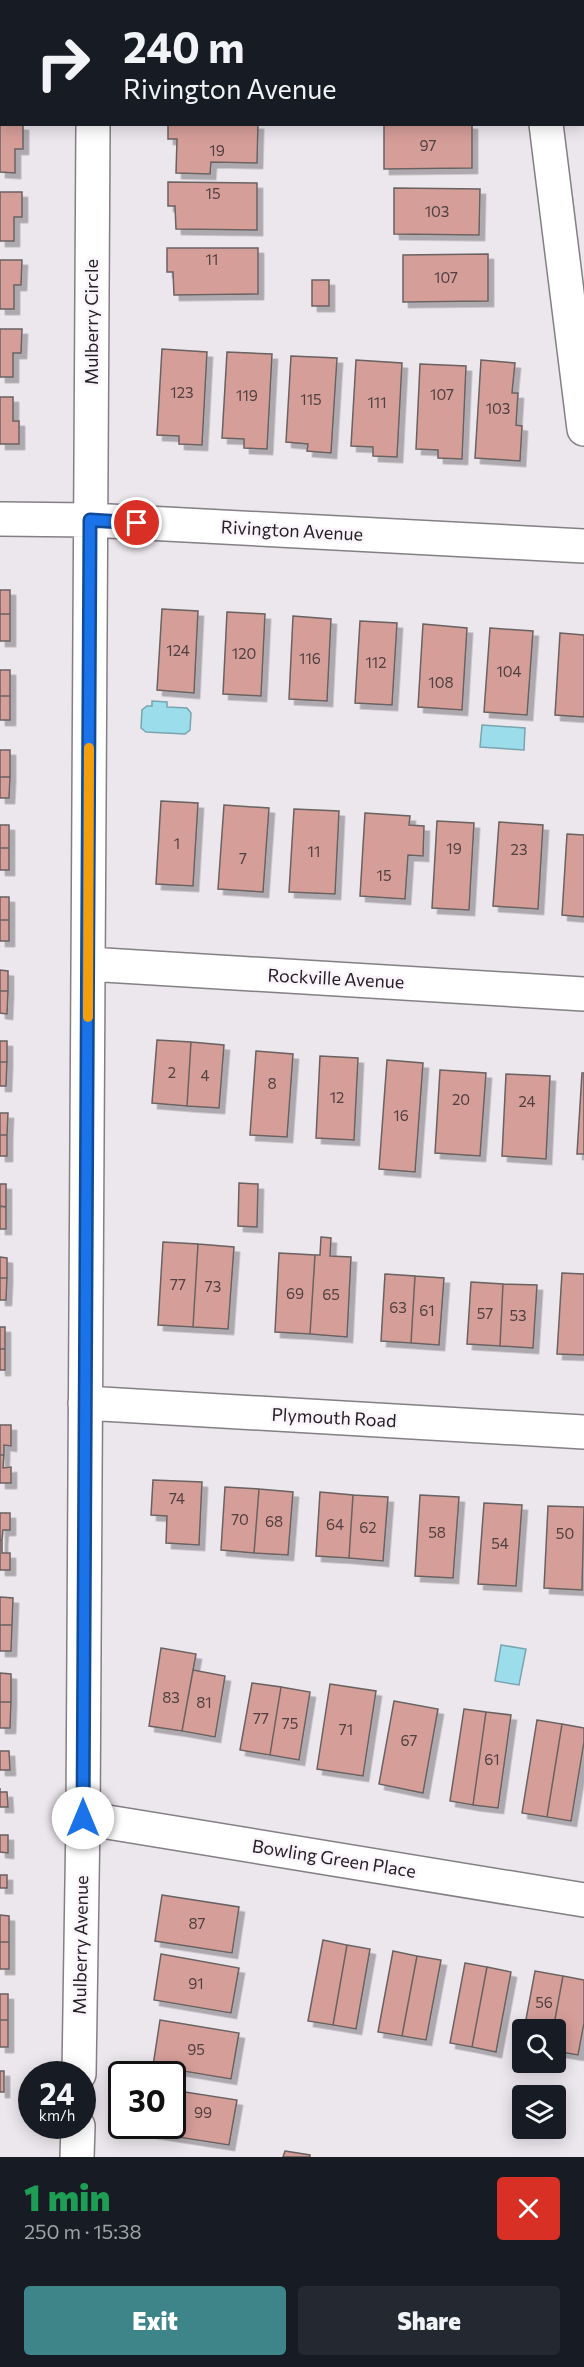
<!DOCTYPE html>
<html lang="en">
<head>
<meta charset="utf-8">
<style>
	:root { --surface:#171b24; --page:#242831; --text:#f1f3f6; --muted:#9ea1a6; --accent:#3d8589 }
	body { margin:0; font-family:Commissioner,sans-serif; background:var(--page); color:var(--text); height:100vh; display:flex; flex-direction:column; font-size:22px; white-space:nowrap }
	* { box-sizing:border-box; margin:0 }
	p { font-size:20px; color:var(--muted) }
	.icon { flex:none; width:33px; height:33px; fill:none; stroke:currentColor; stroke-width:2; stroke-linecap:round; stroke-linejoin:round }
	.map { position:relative; height:2157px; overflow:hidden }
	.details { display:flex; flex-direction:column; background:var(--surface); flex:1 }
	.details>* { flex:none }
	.banner { position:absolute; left:0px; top:0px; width:585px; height:126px; box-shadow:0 3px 15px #0003; background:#171b24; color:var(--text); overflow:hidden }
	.controls { position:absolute; left:512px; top:2019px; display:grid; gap:12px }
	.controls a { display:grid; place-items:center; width:54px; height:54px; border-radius:6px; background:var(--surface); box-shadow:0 3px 15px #0003; font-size:30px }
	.speed { position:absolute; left:18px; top:2061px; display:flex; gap:12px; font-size:30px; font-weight:700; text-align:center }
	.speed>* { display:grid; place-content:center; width:78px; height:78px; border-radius:50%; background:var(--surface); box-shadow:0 3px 15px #0003; line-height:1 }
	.speed small { font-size:15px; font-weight:400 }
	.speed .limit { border:3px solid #111; border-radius:9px; background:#fff; color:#111 }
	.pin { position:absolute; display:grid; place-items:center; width:51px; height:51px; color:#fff; margin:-26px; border:3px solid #fff; border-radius:50%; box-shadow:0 2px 6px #0007 }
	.me { position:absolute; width:66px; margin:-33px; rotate:0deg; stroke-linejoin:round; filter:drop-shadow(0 0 4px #0008) }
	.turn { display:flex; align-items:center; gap:21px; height:126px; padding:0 24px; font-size:27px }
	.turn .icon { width:78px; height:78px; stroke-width:2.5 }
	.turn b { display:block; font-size:42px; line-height:51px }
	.round { display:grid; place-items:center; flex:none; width:63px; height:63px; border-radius:6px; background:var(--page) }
	.overview { display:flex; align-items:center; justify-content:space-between; height:102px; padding:0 24px }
	h1 { font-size:36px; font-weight:800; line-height:45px; color:#1e9e55 }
	.cta { display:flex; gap:12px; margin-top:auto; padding:12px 24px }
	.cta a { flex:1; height:69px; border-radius:6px; background:var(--accent); color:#fff; font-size:24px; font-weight:800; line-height:69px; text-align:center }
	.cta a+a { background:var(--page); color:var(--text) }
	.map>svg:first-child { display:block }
</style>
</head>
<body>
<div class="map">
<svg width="584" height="2157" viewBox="0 0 584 2157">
	<defs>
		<filter id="shadow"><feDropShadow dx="5.5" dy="5.5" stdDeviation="0" flood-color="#0004"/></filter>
	</defs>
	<rect width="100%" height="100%" fill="#ece7ed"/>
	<path fill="#9cddeb" stroke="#78a5af" stroke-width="1.5" d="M152,701L167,702V707L187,708L191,713L190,730L185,734L146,732L141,728L142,710L147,706H152Z
		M482,725L525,728L524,750L480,747Z
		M501,1645L526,1649L519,1685L495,1681Z"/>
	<path fill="#d69e99" stroke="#696261" stroke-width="1.5" filter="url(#shadow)" d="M168,0H259V2H168Z
		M369,0H455L369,2Z
		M0,124L23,125V149H15V173L0,172Z
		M168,124H258L257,163L211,162L210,174L176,173L177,139H168Z
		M384,124H472V168L384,169Z
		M168,182L257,183V230L176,229L175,206H168Z
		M394,188L480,189L479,235L394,234Z
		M0,192H22V217H14V241H0Z
		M167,248H258V294L174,295L173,272H167Z
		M488,254V301L403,302V255Z
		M0,260H22L21,285H14V309H0Z
		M312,280H329V306H312Z
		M0,329H22L21,353H13V377H0Z
		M162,349L207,352L202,445L179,444V436L157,435Z
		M227,352L272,354L267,449L244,448V439L222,438Z
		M291,356L337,358L331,453L307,451L308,444L286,442Z
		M356,360L402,363L397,457L373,456V447L351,446Z
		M481,360L515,363L512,393H518L516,425L522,426L520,461L475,458Z
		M420,364L466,366L462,459L438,458V450L416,449Z
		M0,397H13V421H19V444H0Z
		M0,590H10V614H0Z
		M162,609L198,611L194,693L157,690Z
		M227,612L265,614L261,696L223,694Z
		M0,614H10V641H0Z
		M293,616L331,619L327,701L289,699Z
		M360,621L397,623L392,705L355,703Z
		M423,624L467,628L462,710L418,707Z
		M490,628L533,631L527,715L484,712Z
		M560,633L584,635V717L555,715Z
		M0,670H10V696H0Z
		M0,696H10V720H0Z
		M0,750H10V777H0Z
		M0,777H10L9,798H0Z
		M161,801L198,803L193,886L156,884Z
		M224,805L269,808L263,892L218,889Z
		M294,809L339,811L335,894L289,892Z
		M365,813L410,816L409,825L424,826L423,856L408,855L405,899L360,896Z
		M437,821L474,823L469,910L432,908Z
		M499,822L543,825L538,909L493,906Z
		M0,825H9V848H0Z
		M567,834L584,835V917L562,915Z
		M0,848H9V870H0Z
		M0,897H9V920H0Z
		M0,920H9V941H0Z
		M0,970L8,971V991H0Z
		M0,991H8L7,1014L0,1013Z
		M157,1040L191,1042L187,1106L152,1103Z
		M0,1041H7V1062H0Z
		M191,1042L224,1045L219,1108L187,1106Z
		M256,1051L293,1054L287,1137L250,1135Z
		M320,1056L358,1058L354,1140L316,1138Z
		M387,1060L423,1063L415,1172L379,1169Z
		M0,1062H7L6,1086H0Z
		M440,1070L486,1073L480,1156L435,1153Z
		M582,1073H584V1154H577Z
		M506,1074L550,1076L546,1159L502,1156Z
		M0,1113H8L7,1135H0Z
		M0,1135H7V1156H0Z
		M239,1183L258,1184L257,1227L238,1226Z
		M0,1184H6V1207L0,1206Z
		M0,1206L6,1207V1229H0Z
		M321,1237L331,1238L330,1256L351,1257L347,1337L310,1334L315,1255H320Z
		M163,1242L198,1244L193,1327L158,1325Z
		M198,1244L234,1247L228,1329L193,1327Z
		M279,1253L315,1255L310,1334L275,1332Z
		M0,1257L7,1258V1278H0Z
		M562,1273L584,1274V1355L557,1354Z
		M385,1274L415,1276L411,1343L381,1341Z
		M415,1276L444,1278L439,1345L411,1343Z
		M0,1278H7L6,1300H0Z
		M471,1282L503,1284L500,1346L467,1344Z
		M503,1284L537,1285L533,1348L500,1346Z
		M0,1327H5V1349H0Z
		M0,1349H5V1370H0Z
		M0,1425H11V1446L4,1445V1455H0Z
		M0,1455H4L3,1468L11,1467V1483H0Z
		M153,1480L202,1482L199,1545L166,1543L167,1516L151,1515Z
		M225,1487L259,1489L254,1553L221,1550Z
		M259,1489L293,1492L288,1555L254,1553Z
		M320,1492L353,1495L349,1558L316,1556Z
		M353,1495L388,1497L383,1561L349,1558Z
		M420,1495L459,1497L453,1578L415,1576Z
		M484,1503L522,1505L516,1586L478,1584Z
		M548,1506L584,1507L582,1590L544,1588Z
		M0,1513H10V1530H3L2,1540H0Z
		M0,1540H2V1553H10V1570H0Z
		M0,1597L13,1598L12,1625H0Z
		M0,1625H12L11,1651H0Z
		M161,1648L196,1654L182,1731L149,1726Z
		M193,1670L225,1676L215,1737L182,1731Z
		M0,1673L11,1674V1702H0Z
		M252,1683L281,1687L270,1755L240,1750Z
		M330,1684L376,1691L363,1776L317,1769Z
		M281,1687L310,1692L299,1760L270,1755Z
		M394,1701L438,1709L423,1793L379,1784Z
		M0,1702H11L10,1728H0Z
		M464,1709L486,1712L473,1805L450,1801Z
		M486,1712L511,1715L498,1808L473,1805Z
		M537,1720L562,1724L547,1817L522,1813Z
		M562,1724L584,1728V1742L571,1821L547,1817Z
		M0,1751H9L10,1770H0Z
		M0,1788V1792H7L8,1807H0Z
		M0,1835H8V1853L0,1852Z
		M0,1875H7V1888H0Z
		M162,1895L239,1907L232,1953L155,1941Z
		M0,1915L9,1916V1942H0Z
		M323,1940L347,1945L333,2025L308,2021Z
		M0,1942H9V1969H0Z
		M347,1945L370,1949L356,2029L333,2025Z
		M393,1951L417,1956L402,2036L378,2032Z
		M161,1954L239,1968L231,2013L154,2000Z
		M417,1956L441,1960L426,2040L402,2036Z
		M465,1963L487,1967L472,2047L450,2043Z
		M487,1967L511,1972L496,2052L472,2047Z
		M535,1971L563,1976L553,2030H524Z
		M563,1976L584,1980V2023L578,2055L555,2051L553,2030Z
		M0,1994H8V2020H0Z
		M0,2020H8V2047H0Z
		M160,2020L239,2033L231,2079L153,2066Z
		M0,2071H4V2092H0Z
		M172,2090L237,2100L229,2145L152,2133L154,2126H172Z
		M285,2151L310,2155V2157H283Z"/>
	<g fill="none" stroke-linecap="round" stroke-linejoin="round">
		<defs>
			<path id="minor" d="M531,0V2
				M94,2V0
				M546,124L584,429
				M0,519L90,520L584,546
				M88,964L584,994
				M85,1403L584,1432
				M83,1818L584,1900
				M79,2074L83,1818L93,124
				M77,2157L78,2126"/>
		</defs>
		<use href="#minor" stroke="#847f84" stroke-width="36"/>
		<use href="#minor" stroke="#fff" stroke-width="33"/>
	</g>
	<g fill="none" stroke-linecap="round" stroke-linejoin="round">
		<defs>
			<path id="route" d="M83,1818L90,520L137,523"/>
		</defs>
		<use href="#route" stroke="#114b97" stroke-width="15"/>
		<use href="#route" stroke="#1a73e8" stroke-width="10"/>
		<path stroke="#f59e0b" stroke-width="10" d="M88,1017L89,748"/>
	</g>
	<g text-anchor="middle" stroke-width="5" stroke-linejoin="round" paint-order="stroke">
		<g font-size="15" fill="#504041">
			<text x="428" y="151">97</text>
			<text x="217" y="156">19</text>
			<text x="213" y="199">15</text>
			<text x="437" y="217">103</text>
			<text x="212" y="265">11</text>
			<text x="446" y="283">107</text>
			<text x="182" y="398">123</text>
			<text x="442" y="400">107</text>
			<text x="247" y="401">119</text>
			<text x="311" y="405">115</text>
			<text x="377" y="408">111</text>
			<text x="498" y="414">103</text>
			<text x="178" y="656">124</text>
			<text x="244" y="659">120</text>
			<text x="310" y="664">116</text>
			<text x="376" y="668">112</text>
			<text x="509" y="677">104</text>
			<text x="441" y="688">108</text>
			<text x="177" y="849">1</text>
			<text x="454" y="854">19</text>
			<text x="519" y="855">23</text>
			<text x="314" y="857">11</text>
			<text x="243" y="864">7</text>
			<text x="384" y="881">15</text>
			<text x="172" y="1078">2</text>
			<text x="205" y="1081">4</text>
			<text x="272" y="1089">8</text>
			<text x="337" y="1103">12</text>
			<text x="461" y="1105">20</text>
			<text x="527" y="1107">24</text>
			<text x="401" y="1121">16</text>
			<text x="178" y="1290">77</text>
			<text x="213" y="1292">73</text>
			<text x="295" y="1299">69</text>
			<text x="331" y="1300">65</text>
			<text x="398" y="1313">63</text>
			<text x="427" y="1316">61</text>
			<text x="485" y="1319">57</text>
			<text x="518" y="1321">53</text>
			<text x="177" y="1504">74</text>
			<text x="240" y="1525">70</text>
			<text x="274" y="1527">68</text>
			<text x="335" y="1530">64</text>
			<text x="368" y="1533">62</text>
			<text x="437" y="1538">58</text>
			<text x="565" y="1539">50</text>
			<text x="500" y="1549">54</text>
			<text x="171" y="1703">83</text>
			<text x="204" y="1708">81</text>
			<text x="261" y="1724">77</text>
			<text x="290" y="1729">75</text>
			<text x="346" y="1735">71</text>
			<text x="409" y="1746">67</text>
			<text x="492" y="1765">61</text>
			<text x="197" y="1929">87</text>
			<text x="196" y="1989">91</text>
			<text x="544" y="2008">56</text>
			<text x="196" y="2055">95</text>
			<text x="203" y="2118">99</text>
		</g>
		<g font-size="18" fill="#232124" stroke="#faf4fa">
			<text transform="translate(92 322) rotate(-90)" y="6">Mulberry Circle</text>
			<text transform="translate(292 531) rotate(3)" y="6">Rivington Avenue</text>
			<text transform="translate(336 979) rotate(3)" y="6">Rockville Avenue</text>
			<text transform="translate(334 1418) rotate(3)" y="6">Plymouth Road</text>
			<text transform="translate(334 1859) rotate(9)" y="6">Bowling Green Place</text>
			<text transform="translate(81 1945) rotate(-89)" y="6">Mulberry Avenue</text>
		</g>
	</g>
</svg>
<div class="controls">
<a><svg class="icon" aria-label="search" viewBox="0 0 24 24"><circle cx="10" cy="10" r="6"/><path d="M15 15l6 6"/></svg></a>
<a><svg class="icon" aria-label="layers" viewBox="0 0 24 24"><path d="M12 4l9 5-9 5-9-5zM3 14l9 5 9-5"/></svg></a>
</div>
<div class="speed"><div>24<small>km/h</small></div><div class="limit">30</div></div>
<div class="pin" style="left:137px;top:523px;background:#d93025"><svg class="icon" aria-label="arrive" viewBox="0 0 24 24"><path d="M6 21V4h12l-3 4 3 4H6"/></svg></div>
<svg class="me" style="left:83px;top:1818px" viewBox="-20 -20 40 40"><circle r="19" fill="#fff"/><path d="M0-13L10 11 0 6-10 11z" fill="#1a73e8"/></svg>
<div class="banner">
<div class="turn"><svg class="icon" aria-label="right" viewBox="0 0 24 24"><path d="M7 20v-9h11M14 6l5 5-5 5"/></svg><div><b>240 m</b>Rivington Avenue</div></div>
</div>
</div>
<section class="details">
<div class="overview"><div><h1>1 min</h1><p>250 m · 15:38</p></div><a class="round" style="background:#d93025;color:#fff"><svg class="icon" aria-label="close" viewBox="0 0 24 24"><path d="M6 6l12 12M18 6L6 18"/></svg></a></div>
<div class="cta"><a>Exit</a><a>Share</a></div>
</section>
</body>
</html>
